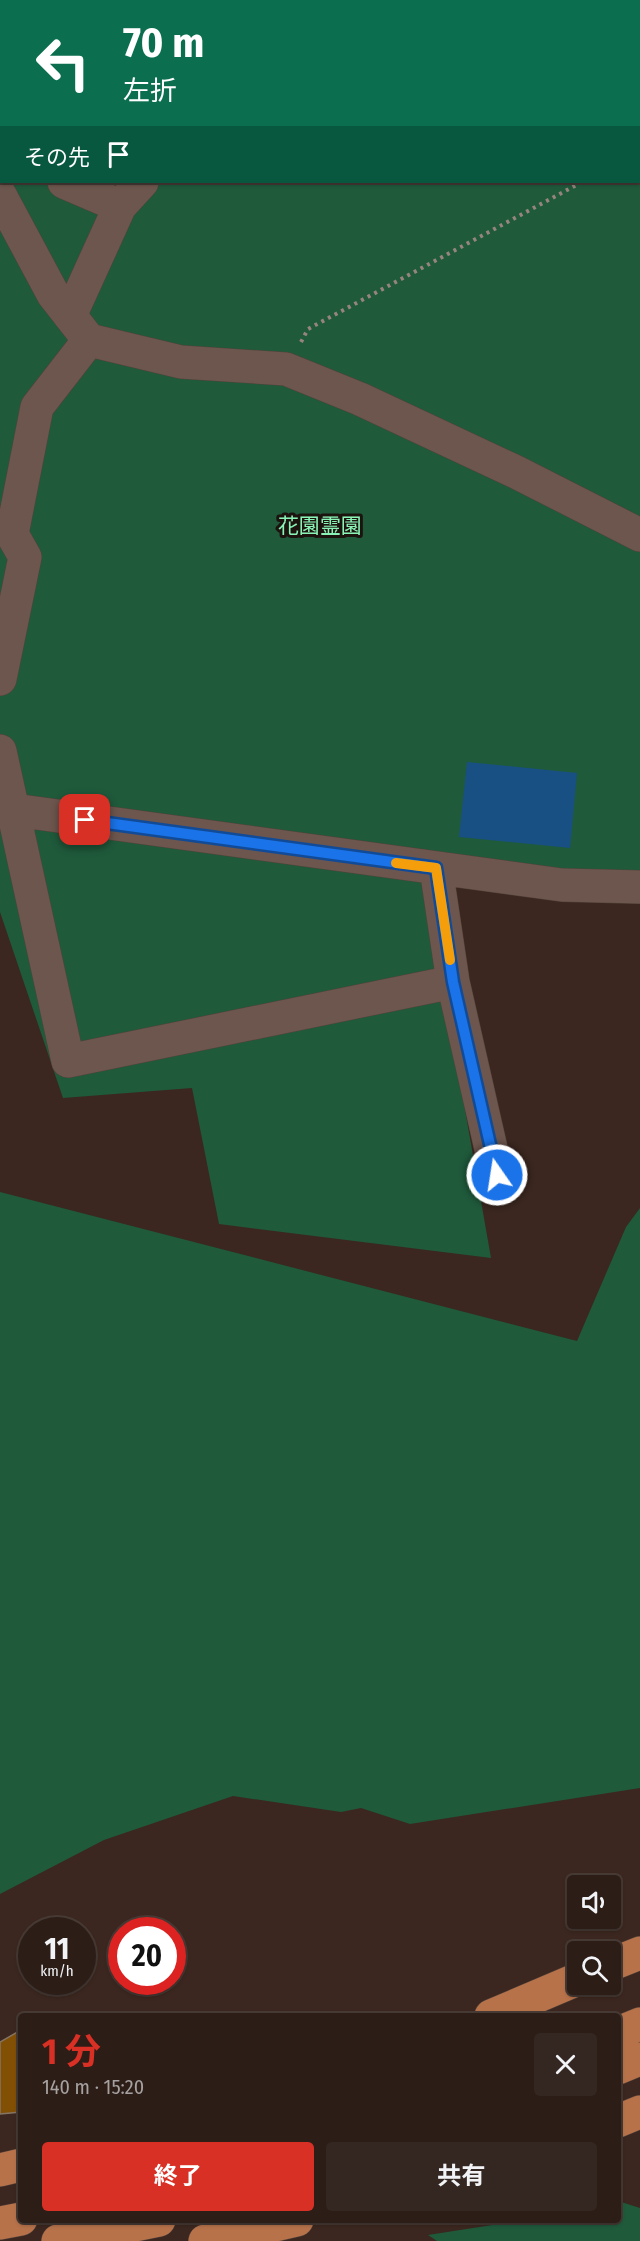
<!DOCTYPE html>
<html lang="ja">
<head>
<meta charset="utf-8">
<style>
	:root { --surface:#2c1d17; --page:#342620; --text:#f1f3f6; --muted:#a6a2a1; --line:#483b36; --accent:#d93025 }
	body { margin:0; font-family:"Fira Sans Condensed","Noto Sans JP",sans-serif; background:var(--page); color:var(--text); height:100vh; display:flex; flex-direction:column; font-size:22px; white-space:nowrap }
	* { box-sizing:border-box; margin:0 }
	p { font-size:20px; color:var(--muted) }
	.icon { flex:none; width:33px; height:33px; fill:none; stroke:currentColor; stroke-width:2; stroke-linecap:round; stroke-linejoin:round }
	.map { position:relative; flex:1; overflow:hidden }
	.sheet { position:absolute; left:18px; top:2013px; width:603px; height:210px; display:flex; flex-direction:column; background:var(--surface); border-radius:6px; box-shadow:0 2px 4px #0004,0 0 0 2px var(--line) }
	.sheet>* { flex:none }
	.top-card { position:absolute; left:0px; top:0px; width:640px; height:183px; box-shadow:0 2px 4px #0004,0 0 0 2px var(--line); background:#0b6e4f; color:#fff; overflow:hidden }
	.fabs { position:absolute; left:567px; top:1875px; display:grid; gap:12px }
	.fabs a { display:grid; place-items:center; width:54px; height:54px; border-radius:6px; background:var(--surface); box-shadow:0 2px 4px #0004,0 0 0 2px var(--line); font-size:30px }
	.speed { position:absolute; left:18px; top:1917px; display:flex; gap:12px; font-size:30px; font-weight:700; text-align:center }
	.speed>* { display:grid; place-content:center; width:78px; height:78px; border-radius:50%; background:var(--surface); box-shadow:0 2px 4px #0004,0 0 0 2px var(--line); line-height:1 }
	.speed small { font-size:15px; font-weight:400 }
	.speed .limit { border:9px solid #d22; background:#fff; color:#111 }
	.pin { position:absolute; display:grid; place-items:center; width:51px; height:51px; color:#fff; margin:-26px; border-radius:12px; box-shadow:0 3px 9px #0006 }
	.me { position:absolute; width:66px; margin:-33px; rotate:347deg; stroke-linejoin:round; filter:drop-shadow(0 0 4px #0008) }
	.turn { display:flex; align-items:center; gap:21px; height:126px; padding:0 24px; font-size:27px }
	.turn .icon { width:78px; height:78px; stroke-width:2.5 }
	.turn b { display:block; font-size:42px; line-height:51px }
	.then { display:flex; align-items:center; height:57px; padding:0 24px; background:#0003; gap:12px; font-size:22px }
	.round { display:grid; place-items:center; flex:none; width:63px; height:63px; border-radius:6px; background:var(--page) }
	.head { display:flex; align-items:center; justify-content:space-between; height:102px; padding:0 24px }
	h1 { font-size:36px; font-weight:700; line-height:45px; color:var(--accent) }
	.action { display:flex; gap:12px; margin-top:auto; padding:12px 24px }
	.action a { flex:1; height:69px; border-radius:6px; background:var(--accent); color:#fff; font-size:24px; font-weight:700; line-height:69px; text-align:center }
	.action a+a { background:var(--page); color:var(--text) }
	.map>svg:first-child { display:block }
</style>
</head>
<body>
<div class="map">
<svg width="640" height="2241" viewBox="0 0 640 2241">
	<rect width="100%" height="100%" fill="#3b271f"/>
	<path fill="#1f5a3b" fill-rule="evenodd" d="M0,0H640V886L423,870L491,1258L219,1224L192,1088L63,1098L0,912ZM2,2H639V182H2Z
		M0,1192L577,1341L626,1227L640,1208V1788L410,1824L361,1808L341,1812L233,1796L104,1840L0,1894Z
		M618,2201L640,2208V2241H437L428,2235L524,2220H618Z"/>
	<path fill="#185083" d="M467,762L577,773L570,848L459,837Z"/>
	<path fill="#825005" stroke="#857463" stroke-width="1.5" d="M2,50V139L0,140V51Z
		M21,2030V2112L0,2114V2042Z"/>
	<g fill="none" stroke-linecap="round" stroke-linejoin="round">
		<defs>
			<path id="minor" d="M477,2L480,0
				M64,182L120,206L142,182
				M0,195L53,294L89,340L181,362L286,369L360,399L516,472L640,535
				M70,316L120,206
				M0,679L25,557L12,534L37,407L89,340
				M0,751L68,1061L453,982
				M14,810L562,885L640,887
				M436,868L453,982L497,1175"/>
			<path id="highway" d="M610,1965L640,1953
				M491,2016L578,1979
				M618,2033L640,2024
				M618,2068L640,2059
				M618,2121L640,2112
				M0,2170L21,2165
				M0,2223L21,2219
				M58,2241L159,2220
				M205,2241L297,2220"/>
		</defs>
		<use href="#minor" stroke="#54433b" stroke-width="34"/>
		<use href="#highway" stroke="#54433b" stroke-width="34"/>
		<path stroke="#96857e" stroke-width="4" stroke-dasharray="3 4.5" stroke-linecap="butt" d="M178,0L179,2
			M55,2L57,0
			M0,31L2,30
			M639,151L640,150
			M301,342L308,329L582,182"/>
		<use href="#minor" stroke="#6d564d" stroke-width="33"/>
		<use href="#highway" stroke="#b7724a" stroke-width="33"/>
	</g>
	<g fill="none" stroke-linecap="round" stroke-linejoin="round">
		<defs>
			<path id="route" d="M85,820L436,868L453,982L497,1175"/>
		</defs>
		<use href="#route" stroke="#114b97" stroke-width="15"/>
		<use href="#route" stroke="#1a73e8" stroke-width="10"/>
		<path stroke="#f59e0b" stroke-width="10" d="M396,863L436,868L450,960"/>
	</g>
	<g text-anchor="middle" stroke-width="6" stroke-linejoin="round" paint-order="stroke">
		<g font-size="21" fill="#89f4b6" stroke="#1c130f">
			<text x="320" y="533">花園霊園</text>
		</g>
	</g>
</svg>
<div class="fabs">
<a><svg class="icon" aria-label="sound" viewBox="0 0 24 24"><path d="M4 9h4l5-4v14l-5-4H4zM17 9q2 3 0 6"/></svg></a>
<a><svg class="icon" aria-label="search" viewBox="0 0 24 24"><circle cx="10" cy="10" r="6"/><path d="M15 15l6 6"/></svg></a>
</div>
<div class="speed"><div>11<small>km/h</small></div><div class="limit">20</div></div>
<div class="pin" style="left:85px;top:820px;background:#d93025"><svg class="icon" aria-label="arrive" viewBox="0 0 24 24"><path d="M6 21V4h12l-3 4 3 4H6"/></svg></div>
<svg class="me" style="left:497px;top:1175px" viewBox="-20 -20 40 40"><circle r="17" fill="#1a73e8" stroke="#fff" stroke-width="3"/><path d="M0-11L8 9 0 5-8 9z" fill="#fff"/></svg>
<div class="top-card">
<div class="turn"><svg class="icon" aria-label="left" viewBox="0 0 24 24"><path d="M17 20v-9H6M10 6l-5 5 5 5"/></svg><div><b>70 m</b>左折</div></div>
<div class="then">その先<svg class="icon" aria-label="arrive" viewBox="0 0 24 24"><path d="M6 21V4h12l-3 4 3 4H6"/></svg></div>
</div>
<section class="sheet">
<div class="head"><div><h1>1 分</h1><p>140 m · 15:20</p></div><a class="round"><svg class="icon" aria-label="close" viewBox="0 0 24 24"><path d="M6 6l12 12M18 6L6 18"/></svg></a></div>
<div class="action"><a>終了</a><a>共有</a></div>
</section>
</div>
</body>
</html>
